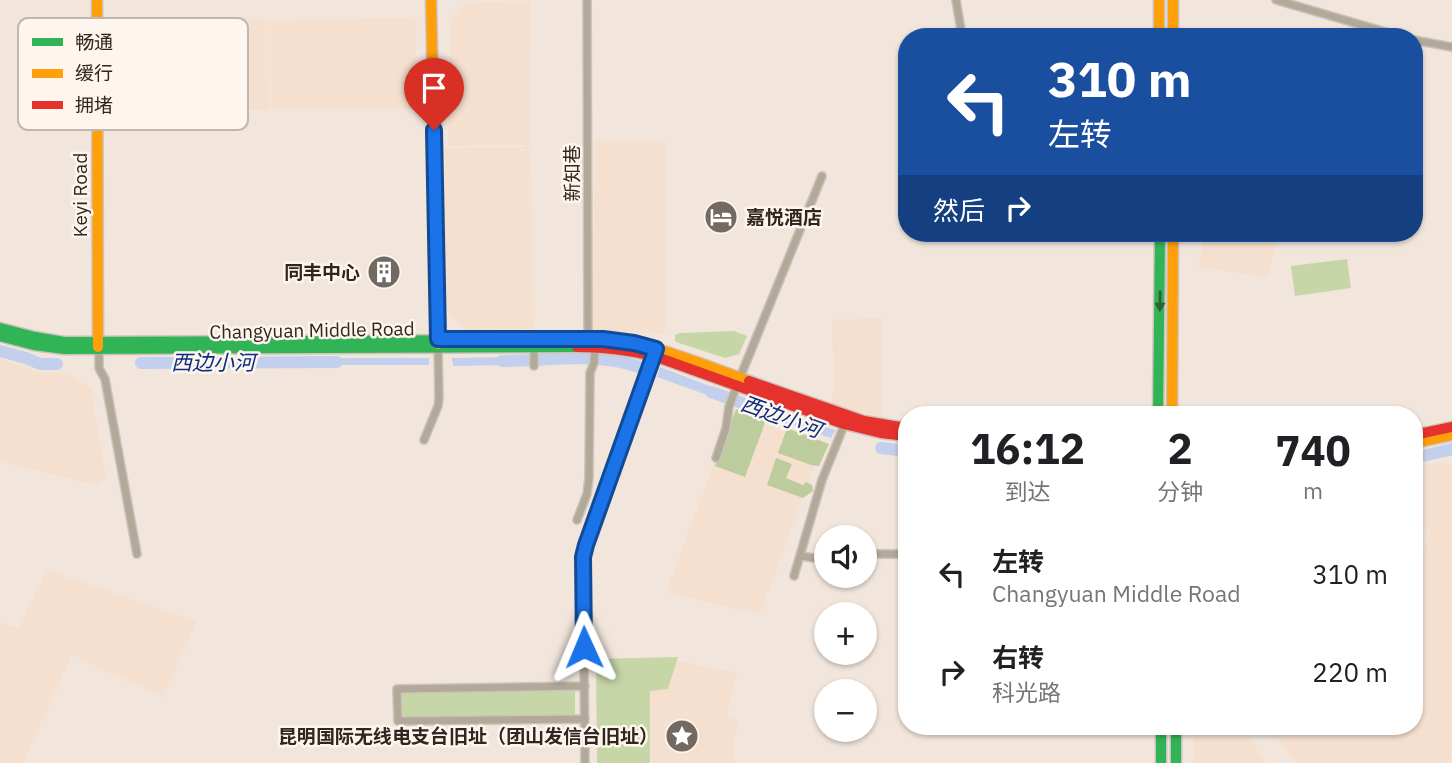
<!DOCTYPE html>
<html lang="zh">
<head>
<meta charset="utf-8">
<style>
	:root { --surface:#fff; --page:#f2f2f2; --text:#202124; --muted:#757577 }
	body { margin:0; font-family:"IBM Plex Sans","Noto Sans SC",sans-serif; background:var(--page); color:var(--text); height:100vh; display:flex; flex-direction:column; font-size:26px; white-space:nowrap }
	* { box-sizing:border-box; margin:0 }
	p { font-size:23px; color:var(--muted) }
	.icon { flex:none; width:38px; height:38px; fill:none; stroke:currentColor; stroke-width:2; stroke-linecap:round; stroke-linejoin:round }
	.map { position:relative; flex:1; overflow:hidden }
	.drawer { position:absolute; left:898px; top:406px; width:525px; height:329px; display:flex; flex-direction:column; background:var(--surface); border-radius:28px; box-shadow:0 2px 5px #0004 }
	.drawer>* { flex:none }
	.guide { position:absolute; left:898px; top:28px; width:525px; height:214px; border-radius:28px; box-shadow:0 2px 5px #0004; background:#1a4fa0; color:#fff; overflow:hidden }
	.fabs { position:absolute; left:814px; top:525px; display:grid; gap:14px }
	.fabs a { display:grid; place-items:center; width:63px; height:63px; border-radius:50%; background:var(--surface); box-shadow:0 2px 5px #0004; font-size:35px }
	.pin { position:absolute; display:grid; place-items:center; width:60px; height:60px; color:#fff; margin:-72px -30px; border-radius:50% 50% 50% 0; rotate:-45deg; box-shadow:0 0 7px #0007 }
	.pin .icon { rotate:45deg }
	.me { position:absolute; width:77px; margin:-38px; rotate:359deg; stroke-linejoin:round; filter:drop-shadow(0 0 5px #0008) }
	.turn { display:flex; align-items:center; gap:24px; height:147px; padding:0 35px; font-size:32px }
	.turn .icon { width:91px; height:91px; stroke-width:2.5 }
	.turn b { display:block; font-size:49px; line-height:60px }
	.then { display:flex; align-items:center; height:66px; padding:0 35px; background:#0003; gap:14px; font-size:26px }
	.eta { display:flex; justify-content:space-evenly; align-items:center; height:119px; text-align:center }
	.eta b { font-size:42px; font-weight:800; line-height:49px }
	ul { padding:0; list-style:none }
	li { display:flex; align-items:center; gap:21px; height:98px; padding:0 35px }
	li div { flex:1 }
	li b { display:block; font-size:26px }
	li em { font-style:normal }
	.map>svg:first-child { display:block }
</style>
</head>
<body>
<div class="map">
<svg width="1452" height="763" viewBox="0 0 1452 763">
	<rect width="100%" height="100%" fill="#f2e6dc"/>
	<path fill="#f5e0cf" d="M506,1H531L529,149H523V145L448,146L451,18L459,9L468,3Z
		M417,17L415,109L271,108L270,21Z
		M243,18L269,21L270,110L110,109L108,27L205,28Z
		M595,141H665V334L592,330Z
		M518,147L519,151H531L533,329L465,330L444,307L445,148Z
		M1204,233H1278L1267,278L1199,267Z
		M882,318L881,417L831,404L834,388L832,320Z
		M0,359L38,372L68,373L91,388L106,477L98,485L0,462Z
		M733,412L822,445L760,614L669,593L668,587Z
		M1444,463L1452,466V753L1448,763H1295L1270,726H1414V579L1431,530L1414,524V469L1415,466Z
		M47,570L197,621L163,697L72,655L23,763H0V623L18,628Z
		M678,657L677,661L738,673L726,716L740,721L735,737L734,763H597L596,659Z
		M1193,726H1242L1265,763H1193Z"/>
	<path fill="#c6d6a7" d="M1347,259L1351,288L1295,296L1291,266Z
		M734,331L747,336L739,354L725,358L676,342L675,340V335L680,333Z
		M678,657L668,689L650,691V763H597L596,659Z
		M575,689V715L401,717V691Z"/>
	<path fill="#bccc9c" d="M736,409L766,420L745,477L715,466Z
		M787,428L829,444L819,466L811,465L778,453Z
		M776,458L792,464L786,478L803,485L806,482L812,485L813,491L803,498L767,485Z"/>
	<path fill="#c3d0ed" d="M516,357L517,365L453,366L452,358Z
		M320,358H429V365H320Z
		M660,367L728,393L724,401L657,377Z
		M777,409L835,430V431L831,438L773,418Z"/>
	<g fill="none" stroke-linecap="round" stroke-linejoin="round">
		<path stroke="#c3d0ed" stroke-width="12" d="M0,351L26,358L40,364H57
			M502,361C546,361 596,352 639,367
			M141,363L337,362
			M711,392L790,420
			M881,448L906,451
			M1414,458L1452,449"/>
		<defs>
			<path id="street" d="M587,0L588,342
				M956,0L961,30L965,37
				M1276,0L1403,37
				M1414,40L1452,47
				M534,347V366
				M99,349V368L105,379L137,554
				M424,440L438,406L439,398L438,347
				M716,458L726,428L729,407L737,385L822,176
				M577,520L587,494L589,478L590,373L594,363L595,345
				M864,554H906
				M801,556L814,558L826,556
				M794,576L822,480L845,423
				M585,686L397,689L398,721L585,719
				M585,763L583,557L586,545L655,353"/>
			<path id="fast" d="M0,328L35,337L64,342L505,340
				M0,336L34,345L64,349L577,347
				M1158,415L1160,233
				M1161,726V763
				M1176,726V763"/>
			<path id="slow" d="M97,0L98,347
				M431,0L438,344
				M1159,0V37
				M1173,0V37
				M505,340C547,339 594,334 635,343C674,352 712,368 749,381
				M1172,415L1173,233
				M1414,443L1452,435"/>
			<path id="jam" d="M577,347C603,347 628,350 654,356L844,424L881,433L906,436
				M749,381L864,421L906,428
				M1414,435L1452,427"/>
		</defs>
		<use href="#street" stroke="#cdc3bc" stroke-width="10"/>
		<use href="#fast" stroke="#cdc3bc" stroke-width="13"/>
		<use href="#slow" stroke="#cdc3bc" stroke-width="13"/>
		<use href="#jam" stroke="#cdc3bc" stroke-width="13"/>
		<use href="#street" stroke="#b2aa99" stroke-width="7"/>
		<use href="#fast" stroke="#30b455" stroke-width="10"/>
		<use href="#slow" stroke="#ff9f0a" stroke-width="10"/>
		<use href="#jam" stroke="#e5322d" stroke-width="10"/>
	</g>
	<defs><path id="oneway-solid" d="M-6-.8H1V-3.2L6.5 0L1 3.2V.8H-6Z" transform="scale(1.75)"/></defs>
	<use fill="#2f5f35" href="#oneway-solid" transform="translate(1160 301) rotate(91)"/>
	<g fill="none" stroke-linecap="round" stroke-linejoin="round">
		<defs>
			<path id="route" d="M434,130L438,339H603L634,343L656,349L586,545L583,557L584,647"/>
		</defs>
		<use href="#route" stroke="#114b97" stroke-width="18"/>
		<use href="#route" stroke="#1a73e8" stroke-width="12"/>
	</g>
	<defs>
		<symbol id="hotel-disc" viewBox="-11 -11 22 22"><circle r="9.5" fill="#736961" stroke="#fef5ee"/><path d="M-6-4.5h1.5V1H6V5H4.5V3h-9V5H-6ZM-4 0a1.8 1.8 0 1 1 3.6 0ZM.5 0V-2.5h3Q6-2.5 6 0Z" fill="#fff"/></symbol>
		<symbol id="building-disc" viewBox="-11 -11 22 22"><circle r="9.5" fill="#736961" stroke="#fef5ee"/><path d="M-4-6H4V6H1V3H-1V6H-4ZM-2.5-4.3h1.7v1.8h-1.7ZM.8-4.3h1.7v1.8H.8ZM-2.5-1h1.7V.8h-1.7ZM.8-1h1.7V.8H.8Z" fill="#fff"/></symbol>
		<symbol id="sight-disc" viewBox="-11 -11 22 22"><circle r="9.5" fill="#736961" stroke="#fef5ee"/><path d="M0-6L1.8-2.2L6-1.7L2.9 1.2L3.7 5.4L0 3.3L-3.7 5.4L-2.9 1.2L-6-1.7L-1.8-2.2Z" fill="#fff"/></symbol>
	</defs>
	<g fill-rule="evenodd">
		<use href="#hotel-disc" x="702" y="198" width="38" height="38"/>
		<use href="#building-disc" x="365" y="253" width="38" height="38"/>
		<use href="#sight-disc" x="663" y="717" width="38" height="38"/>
	</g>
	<g text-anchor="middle" stroke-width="5" stroke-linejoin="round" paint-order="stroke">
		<g font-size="19" fill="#2e261f" stroke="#fef5ee">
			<text transform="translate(572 173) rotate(-90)" y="7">新知巷</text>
			<text transform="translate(80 195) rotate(-90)" y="7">Keyi Road</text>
			<text transform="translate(312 330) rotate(-1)" y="7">Changyuan Middle Road</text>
		</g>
		<g font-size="19" font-weight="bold" fill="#2e261f" stroke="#fef5ee" text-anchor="end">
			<text x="746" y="224" text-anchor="start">嘉悦酒店</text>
			<text x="360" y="279">同丰中心</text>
			<text x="658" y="743">昆明国际无线电支台旧址（团山发信台旧址）</text>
		</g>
		<g font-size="21" font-style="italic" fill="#092e80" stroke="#fef5ee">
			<text x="213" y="370">西边小河</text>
			<text transform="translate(781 417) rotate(20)" y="7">西边小河</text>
		</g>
	</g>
	<rect x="18" y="18" width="230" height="112" rx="10" fill="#fef5ee" stroke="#c0b7b0" stroke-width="2"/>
	<rect x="32" y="38" width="31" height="8" fill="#30b455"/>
	<rect x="32" y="69" width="31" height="9" fill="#ff9f0a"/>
	<rect x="32" y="101" width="31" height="8" fill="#e5322d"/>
	<g font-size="19" fill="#2e261f">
		<text x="75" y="49">畅通</text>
		<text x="75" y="80">缓行</text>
		<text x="75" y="112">拥堵</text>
	</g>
</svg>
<div class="fabs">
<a><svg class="icon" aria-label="sound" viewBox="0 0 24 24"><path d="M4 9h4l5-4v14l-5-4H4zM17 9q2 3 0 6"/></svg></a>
<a>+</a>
<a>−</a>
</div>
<div class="pin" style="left:434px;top:130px;background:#d93025"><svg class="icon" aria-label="arrive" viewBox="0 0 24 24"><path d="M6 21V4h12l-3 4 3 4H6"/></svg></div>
<svg class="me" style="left:584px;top:647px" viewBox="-20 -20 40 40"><path d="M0-17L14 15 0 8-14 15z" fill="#1a73e8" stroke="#fff" stroke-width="4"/></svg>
<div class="guide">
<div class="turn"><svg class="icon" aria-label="left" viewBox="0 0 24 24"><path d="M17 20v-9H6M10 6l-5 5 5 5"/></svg><div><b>310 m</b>左转</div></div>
<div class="then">然后<svg class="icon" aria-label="right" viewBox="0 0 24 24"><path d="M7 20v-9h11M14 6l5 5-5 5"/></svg></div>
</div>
<section class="drawer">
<div class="eta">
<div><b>16:12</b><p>到达</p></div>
<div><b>2</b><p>分钟</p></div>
<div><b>740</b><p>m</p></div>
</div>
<ul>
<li><svg class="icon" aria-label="left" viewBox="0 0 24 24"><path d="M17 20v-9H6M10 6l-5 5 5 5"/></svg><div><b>左转</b><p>Changyuan Middle Road</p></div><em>310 m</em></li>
<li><svg class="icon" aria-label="right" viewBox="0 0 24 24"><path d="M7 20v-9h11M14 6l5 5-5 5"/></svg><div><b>右转</b><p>科光路</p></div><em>220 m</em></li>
</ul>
</section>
</div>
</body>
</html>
